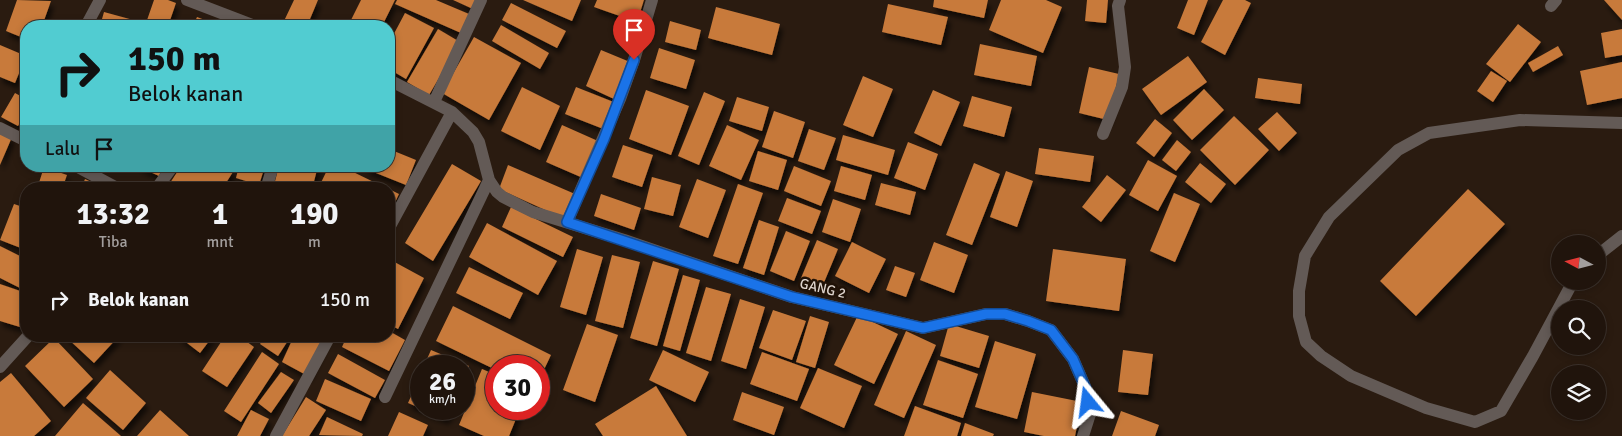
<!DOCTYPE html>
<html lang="id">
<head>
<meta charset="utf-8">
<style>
	:root { --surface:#20140c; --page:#281d15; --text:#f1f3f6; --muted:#a29e9d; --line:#3d332d }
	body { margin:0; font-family:Signika,sans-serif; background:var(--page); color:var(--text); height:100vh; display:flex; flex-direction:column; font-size:19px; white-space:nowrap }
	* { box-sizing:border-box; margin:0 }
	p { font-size:16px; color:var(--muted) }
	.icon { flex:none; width:28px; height:28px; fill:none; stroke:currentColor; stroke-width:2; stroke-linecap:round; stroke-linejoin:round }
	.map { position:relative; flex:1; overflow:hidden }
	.drawer { position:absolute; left:20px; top:182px; width:375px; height:160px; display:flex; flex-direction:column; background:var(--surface); border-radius:20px; box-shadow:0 2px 8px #0003,0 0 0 1px var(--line) }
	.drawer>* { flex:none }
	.top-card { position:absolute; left:20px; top:20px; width:375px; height:152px; border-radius:20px; box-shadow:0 2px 8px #0003,0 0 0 1px var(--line); background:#51ccd1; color:#111; overflow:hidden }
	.needle { width:32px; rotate:277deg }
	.controls { position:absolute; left:1551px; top:235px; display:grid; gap:10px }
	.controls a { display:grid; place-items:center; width:55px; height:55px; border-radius:50%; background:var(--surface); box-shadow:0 2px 8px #0003,0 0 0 1px var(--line); font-size:25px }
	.speed { position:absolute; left:410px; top:355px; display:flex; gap:10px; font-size:25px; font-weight:700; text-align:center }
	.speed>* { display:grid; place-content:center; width:65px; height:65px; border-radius:50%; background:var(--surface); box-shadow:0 2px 8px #0003,0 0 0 1px var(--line); line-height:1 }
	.speed small { font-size:12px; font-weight:400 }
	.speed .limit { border:8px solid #d22; background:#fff; color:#111 }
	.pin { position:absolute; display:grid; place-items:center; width:42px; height:42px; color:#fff; margin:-51px -21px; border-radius:50% 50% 50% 0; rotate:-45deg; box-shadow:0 0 5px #0007 }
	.pin .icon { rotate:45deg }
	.me { position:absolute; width:55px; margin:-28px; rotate:344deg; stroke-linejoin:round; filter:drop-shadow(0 0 4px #0008) }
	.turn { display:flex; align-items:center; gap:18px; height:105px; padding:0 25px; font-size:22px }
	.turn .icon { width:65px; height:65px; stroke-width:2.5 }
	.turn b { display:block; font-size:35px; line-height:42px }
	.then { display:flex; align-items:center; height:48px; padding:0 25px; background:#0003; gap:10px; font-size:19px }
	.eta { display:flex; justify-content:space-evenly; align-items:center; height:85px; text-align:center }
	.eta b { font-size:30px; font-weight:700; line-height:35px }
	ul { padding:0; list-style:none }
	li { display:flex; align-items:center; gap:15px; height:65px; padding:0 25px }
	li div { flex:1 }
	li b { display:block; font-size:19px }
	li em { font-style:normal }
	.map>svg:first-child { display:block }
</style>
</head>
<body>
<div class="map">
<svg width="1622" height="436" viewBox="0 0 1622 436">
	<defs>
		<filter id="shadow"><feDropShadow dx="3" dy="5.5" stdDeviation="2.5" flood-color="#0009"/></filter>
	</defs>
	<rect width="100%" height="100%" fill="#2a1b10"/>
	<path fill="#c87a3b" filter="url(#shadow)" d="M17,0L51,1L42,26H26V39L6,31Z
		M154,0H168L176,3L168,26H156L146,23Z
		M294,0H318L307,26H295L284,21Z
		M361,0H395L382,26H348Z
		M397,0H436L469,14L461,33L395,4Z
		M453,0H477L473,9Z
		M523,0H581L572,21Z
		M597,0H644L637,22L594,7Z
		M934,0H988L984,18L933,7Z
		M1001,0H1046L1062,7L1043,53L989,30Z
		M1087,0H1108L1106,23L1085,21Z
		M1188,0H1208L1194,35L1177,28Z
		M1223,0H1245L1251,3L1225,55L1201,42Z
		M1604,0H1622V20Z
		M511,3L566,31L557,48L502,20Z
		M888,4L948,17L941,45L882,32Z
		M716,7L780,24L772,55L708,38Z
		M104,12L137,21L136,26H100Z
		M405,13L434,28L406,79L389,69V43Z
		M197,17L221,26H193Z
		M670,21L701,30L696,50L665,42Z
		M1518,24L1541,42L1510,82L1486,64Z
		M501,25L549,53L540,69L492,41Z
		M438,29L460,42L429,95L407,82Z
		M1622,29V55L1605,58L1601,33Z
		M474,37L521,63L489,120L442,93Z
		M980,44L1037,56L1031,86L974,75Z
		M0,45L26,56L15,83L0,77Z
		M1558,46L1563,55L1533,72L1528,63Z
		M659,48L695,60L686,89L650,78Z
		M601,50L630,62L614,99L586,86Z
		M1188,56L1207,82L1161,115L1142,89Z
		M1622,62V98L1587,105L1580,71Z
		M1089,67L1119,74L1108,120L1079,113Z
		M26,71V86L20,83Z
		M1491,71L1507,81L1493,102L1477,91Z
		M863,76L893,89L873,137L843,125Z
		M1258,78L1302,84L1300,104L1255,98Z
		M522,87L560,106L540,150L501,131Z
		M576,87L616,103L606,130L565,114Z
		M1204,89L1224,110L1192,140L1173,120Z
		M646,90L689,106L671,155L629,139Z
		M933,90L960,102L941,146L914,133Z
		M704,92L725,101L699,165L678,156Z
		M15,93L26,99V112L18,126L1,117Z
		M972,96L1012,107L1004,137L963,126Z
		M737,97L769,107L762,131L729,121Z
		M774,111L805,122L793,158L762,147Z
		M1277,112L1297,133L1279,151L1258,129Z
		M1234,116L1269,150L1235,185L1200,150Z
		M1155,119L1172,133L1154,157L1136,143Z
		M562,125L598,141L583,178L546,162Z
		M727,125L759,140L741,180L709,166Z
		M809,129L836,138L824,170L798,161Z
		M0,132L12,137L0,165Z
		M843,135L895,150L888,175L836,160Z
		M1177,140L1191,152L1176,171L1162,160Z
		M908,142L938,154L925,190L894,178Z
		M623,145L653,155L642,187L612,177Z
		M1039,148L1094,156L1090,182L1035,174Z
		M389,149L416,160L406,185L366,169L367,166H389Z
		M758,151L787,160L778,190L749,181Z
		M1148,160L1177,176L1158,211L1129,195Z
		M974,163L1000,174L972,245L946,235Z
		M1200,163L1226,184L1211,203L1185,182Z
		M452,164L481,181L433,261L405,243Z
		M508,165L575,194L563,218L499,189Z
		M137,166H163L159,176Z
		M181,166H224L233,172L222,189H179L170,183Z
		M239,166H265L259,185L236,178Z
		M279,166H318L312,189H273Z
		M329,166H341L388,189H318Z
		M794,166L831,181L821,206L784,191Z
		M841,166L872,175L865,200L834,191Z
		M44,167L67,175L62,189H37Z
		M1006,171L1033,181L1017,227L990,217Z
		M1107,175L1126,190L1101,222L1082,207Z
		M652,177L681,185L673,216L644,209Z
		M85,179L98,185L96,189H81Z
		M697,179L726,190L708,238L679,227Z
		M881,183L916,192L910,215L875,205Z
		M738,184L763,193L738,264L713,256Z
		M389,189L399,194L389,215Z
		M1468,189L1505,224L1416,316L1380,281Z
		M1174,193L1200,204L1175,262L1150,251Z
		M601,194L641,208L634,230L594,216Z
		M787,198L821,211L812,234L778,221Z
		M833,199L861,209L850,242L822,232Z
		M14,204L26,208V250L0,240Z
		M511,207L573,237L563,257L502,227Z
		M759,220L779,227L764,275L743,268Z
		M487,223L557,261L538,295L469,257Z
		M786,231L810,241L794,281L770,271Z
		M817,240L838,249L820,292L799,283Z
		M852,242L886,259L869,293L835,276Z
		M934,242L968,255L954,293L920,280Z
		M0,246L26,259V291L0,278Z
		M577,249L603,257L586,315L560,307Z
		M1053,249L1126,259L1119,311L1046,301Z
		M612,255L640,262L623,328L595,321Z
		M389,259L424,278L398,329L389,324Z
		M653,261L679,269L657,346L630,338Z
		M895,266L915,273L906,297L886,290Z
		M469,267L523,293L510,319L456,293Z
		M683,275L700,280L680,351L663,346Z
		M0,284L26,293V307L20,327L0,321Z
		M706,287L731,294L711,361L686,353Z
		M740,299L765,307L746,369L721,361Z
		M453,306L551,355L539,380V366H496V370L436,341Z
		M773,310L806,321L792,360L759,348Z
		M858,315L898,334L874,384L834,365Z
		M810,316L829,322L815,368L796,362Z
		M587,324L618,335L595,402L563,390Z
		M949,324L989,336L979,368L940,356Z
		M389,331L405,340L389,371L342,347L347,336H389Z
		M906,331L936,345L904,418L874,405Z
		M65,336H119L94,363Z
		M178,336H213L200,353Z
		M225,336H239L254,347L227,387L202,371Z
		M265,336H291L278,356L260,344Z
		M294,336H317L325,340L308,376L282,362Z
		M54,338L93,379L64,407L25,366Z
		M995,341L1036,354L1017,419L975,407Z
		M431,350L469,366L464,378V366H424Z
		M663,350L709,372L695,402L649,380Z
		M1123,350L1153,354L1148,395L1118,392Z
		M262,352L279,364L241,422L224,411Z
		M762,352L809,369L797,401L750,384Z
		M338,354L385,380L375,398L328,373Z
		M938,360L978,374L963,418L923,405Z
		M818,368L862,386L844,428L800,408Z
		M482,369L496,375V409H520L509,436H484L459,425Z
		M110,370L146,403L123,430L86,398Z
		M281,372L294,380L271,413L258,403Z
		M11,373L51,421L34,436H0V382Z
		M421,374V409H451L446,419L408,403Z
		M325,379L371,399L361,421L316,401Z
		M656,386L687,436H603L595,424Z
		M742,392L784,407L774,435L733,420Z
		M1032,392L1082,402L1075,436H1044L1024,432Z
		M306,397L326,410L309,436H282Z
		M83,403L121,436H55Z
		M915,406L961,423L957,436H904Z
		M160,410L189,436H137Z
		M251,410L269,419L260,436H237Z
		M1121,411L1159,425L1155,436H1112Z
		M399,412L428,425L423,436H388Z
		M327,417L363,434L362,436L319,435Z
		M965,423L994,434L993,436H961Z"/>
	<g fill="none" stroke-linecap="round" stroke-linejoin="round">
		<path stroke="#635a56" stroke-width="12" d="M187,0L255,26
			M1551,6L1556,0
			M86,26L100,0
			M389,80L452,112L473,132L479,142L489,180L497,192L503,197L533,212L624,240L792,297L923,328L986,314H1005L1028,321L1051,330L1073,359L1086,389L1090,414L1083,436
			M434,102L481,0
			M0,128L26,141
			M1103,134L1122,87L1125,67L1118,6L1120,0
			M76,166L119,189
			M156,189L173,166
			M266,189L273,166
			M567,222L620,99L634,60L652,0
			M389,228L452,112
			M1598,255L1622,236
			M1575,281L1570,287L1533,356L1501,411L1475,422L1426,408L1351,376L1321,356L1306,342L1299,316V291L1305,256L1329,217L1398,150L1429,133L1520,120L1622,123
			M0,367L28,336
			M385,397L489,180
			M276,436L330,336"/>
	</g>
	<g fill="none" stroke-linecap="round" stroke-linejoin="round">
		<defs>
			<path id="route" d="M634,60L604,139L567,222L792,297L923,328L986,314H1005L1028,321L1051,330L1073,359L1086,389L1088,402"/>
		</defs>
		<use href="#route" stroke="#114b97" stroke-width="12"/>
		<use href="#route" stroke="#1a73e8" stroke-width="9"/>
	</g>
	<g text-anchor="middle" stroke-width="5" stroke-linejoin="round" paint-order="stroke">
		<g font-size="14" fill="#ded4cd" stroke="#201207">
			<text transform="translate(823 288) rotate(13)" y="5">GANG 2</text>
		</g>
	</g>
</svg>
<div class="controls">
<a><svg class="needle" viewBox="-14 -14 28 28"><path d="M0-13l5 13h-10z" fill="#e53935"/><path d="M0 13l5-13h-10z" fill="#a29e9d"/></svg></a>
<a><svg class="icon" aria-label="search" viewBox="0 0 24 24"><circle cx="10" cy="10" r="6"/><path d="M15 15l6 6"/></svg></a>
<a><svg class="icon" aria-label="layers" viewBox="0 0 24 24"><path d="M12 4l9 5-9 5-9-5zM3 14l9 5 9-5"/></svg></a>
</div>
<div class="speed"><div>26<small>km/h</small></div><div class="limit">30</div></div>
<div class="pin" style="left:634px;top:60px;background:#d93025"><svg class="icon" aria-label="arrive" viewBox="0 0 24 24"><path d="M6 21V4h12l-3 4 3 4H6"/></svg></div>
<svg class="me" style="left:1088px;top:402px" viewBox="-20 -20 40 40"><path d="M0-17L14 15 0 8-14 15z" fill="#1a73e8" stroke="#fff" stroke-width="4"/></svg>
<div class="top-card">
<div class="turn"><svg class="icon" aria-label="right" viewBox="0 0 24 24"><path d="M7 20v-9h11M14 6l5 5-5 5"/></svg><div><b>150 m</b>Belok kanan</div></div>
<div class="then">Lalu<svg class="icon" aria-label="arrive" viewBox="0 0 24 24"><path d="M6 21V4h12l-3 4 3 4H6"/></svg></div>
</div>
<section class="drawer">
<div class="eta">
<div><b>13:32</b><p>Tiba</p></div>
<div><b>1</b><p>mnt</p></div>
<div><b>190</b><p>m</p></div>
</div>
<ul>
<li><svg class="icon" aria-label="right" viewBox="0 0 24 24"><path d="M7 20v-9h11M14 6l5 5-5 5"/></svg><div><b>Belok kanan</b></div><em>150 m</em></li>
</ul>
</section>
</div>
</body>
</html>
